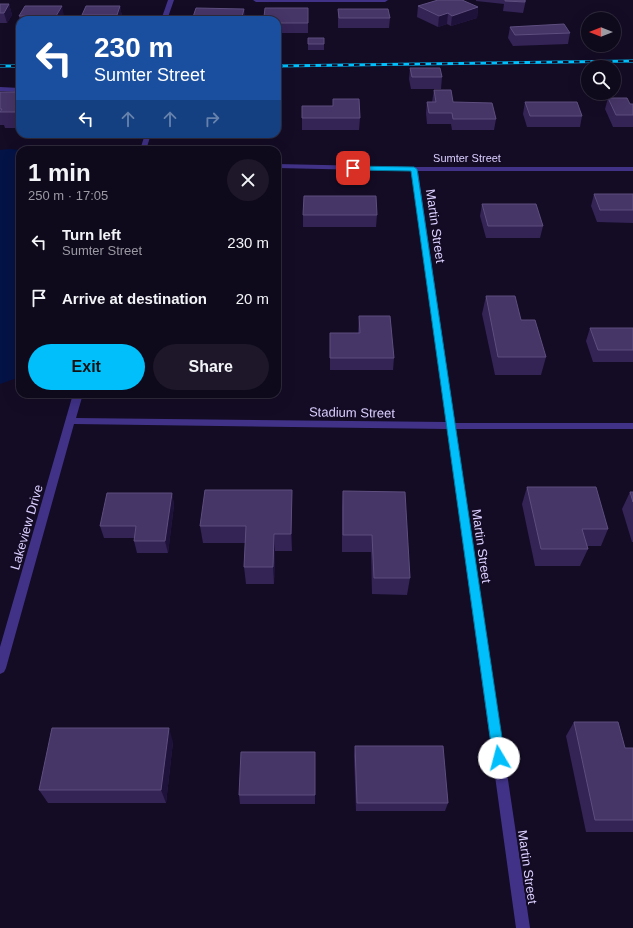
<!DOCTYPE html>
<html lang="en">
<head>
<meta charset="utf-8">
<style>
	:root { --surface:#0f091c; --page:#1d1729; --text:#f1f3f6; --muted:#9b9aa3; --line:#2f2a3b; --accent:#00bffa }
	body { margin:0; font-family:Helvetica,sans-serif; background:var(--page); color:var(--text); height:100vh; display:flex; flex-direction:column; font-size:15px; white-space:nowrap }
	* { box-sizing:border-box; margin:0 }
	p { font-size:13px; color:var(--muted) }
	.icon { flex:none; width:22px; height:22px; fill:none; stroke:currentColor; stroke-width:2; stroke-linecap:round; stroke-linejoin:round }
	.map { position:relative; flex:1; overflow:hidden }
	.sheet { position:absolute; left:16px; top:146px; width:265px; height:252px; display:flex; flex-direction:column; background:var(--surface); border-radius:12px; box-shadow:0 4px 16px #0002,0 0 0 1px var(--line) }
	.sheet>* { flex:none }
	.top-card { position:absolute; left:16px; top:16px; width:265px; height:122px; border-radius:12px; box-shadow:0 4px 16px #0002,0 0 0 1px var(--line); background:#1a4fa0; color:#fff; overflow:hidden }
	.needle { width:26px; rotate:270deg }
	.fabs { position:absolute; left:581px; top:12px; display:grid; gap:8px }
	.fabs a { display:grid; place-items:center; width:40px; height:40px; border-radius:50%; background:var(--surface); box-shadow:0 4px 16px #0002,0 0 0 1px var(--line); font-size:20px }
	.pin { position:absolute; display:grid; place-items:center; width:34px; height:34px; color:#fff; margin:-17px; border-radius:8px; box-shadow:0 2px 6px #0006 }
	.me { position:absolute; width:44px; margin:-22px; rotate:352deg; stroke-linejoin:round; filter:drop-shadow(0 0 3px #0008) }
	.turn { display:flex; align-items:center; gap:14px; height:84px; padding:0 12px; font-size:18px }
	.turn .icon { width:52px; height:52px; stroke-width:2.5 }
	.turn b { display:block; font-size:28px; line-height:34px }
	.lanes { display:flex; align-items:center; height:38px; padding:0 12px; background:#0003; justify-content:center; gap:20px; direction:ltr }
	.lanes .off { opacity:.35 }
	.round { display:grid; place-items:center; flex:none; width:42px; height:42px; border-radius:21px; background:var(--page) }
	.headline { display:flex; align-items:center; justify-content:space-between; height:68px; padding:0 12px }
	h1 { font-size:24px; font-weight:600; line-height:30px }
	.button { display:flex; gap:8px; margin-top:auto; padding:8px 12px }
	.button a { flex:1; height:46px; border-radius:24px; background:var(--accent); color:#111; font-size:16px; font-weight:600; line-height:46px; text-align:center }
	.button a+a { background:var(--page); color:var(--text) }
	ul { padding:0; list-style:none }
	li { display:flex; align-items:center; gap:12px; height:56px; padding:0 12px }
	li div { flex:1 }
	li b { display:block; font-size:15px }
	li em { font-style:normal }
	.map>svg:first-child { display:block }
</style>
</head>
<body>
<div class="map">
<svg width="633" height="928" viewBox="0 0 633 928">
	<rect width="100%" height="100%" fill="#140c25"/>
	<path fill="#041345" d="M8,149L22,150H20V377L0,384V150Z"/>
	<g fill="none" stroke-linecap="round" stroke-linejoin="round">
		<path fill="#413288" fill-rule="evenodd" d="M168,0H174L167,20H161Z
			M253,0H388L385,2H256Z
			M0,87L20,88V92L0,91Z
			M145,134H151L146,150H140Z
			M277,164L414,167H633V171H418L455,423H633V429H456L530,928H516L447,429L74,424L6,668L4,672L0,674V647L73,394H83L76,418L446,422L411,171L277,168Z"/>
		<defs>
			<path id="rail" d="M0,66H20
				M277,66L633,61"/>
		</defs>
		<use href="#rail" stroke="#00bffa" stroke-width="3"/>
		<use href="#rail" stroke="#140c25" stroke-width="2" stroke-dasharray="5.5" stroke-linecap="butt"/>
	</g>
	<path fill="#342355" d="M476,0H526L523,13L503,11L504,4L476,1Z
		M0,4H9L12,15L7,23H0Z
		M120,6L122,17L121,20H82V15Z
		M418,6L478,7L477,18L451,26L447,24L438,27L417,17Z
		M308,8V33H277V20H264V17Z
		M244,9L245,20H194L193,17Z
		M338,9L390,18L389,28H338Z
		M19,16H64L62,20H20V21Z
		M510,27L570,33L568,44L513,46L508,38Z
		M308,38H324V50H308Z
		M410,68L442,77L441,89H411L409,79Z
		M434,90L453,102L496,119L494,130H452L451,124H427L426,113L427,102H432Z
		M0,92H20V128H5L4,125H0Z
		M608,98L630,104H633V127H613L605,109Z
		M525,102L582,116L580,127H527L523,114Z
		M332,106L360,118L359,130H302V118Z
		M594,194H633V223L597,222L591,206Z
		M482,204L543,226L540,238H486L480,216Z
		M303,215H377L376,227H303Z
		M486,296L521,320L546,357L541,375H495L482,314Z
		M359,316L394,358L393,370H330V333H358Z
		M590,328H633V362H593L586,341Z
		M527,487L608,529L601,546H587L588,549L580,566H535L522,504Z
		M292,490V551H275L274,584H246L244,567L245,543H203L200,526Z
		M343,491L410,578L407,595L372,594L371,552H342V508Z
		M630,492H633V542H632L622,509Z
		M172,493L174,505L168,553H137L134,541V538H104L100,526Z
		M574,722L625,748H633V832H586L566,736Z
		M173,742L166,803H48L39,790Z
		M355,746L448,803L445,811H356L354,756Z
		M315,752V804H240L239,795Z"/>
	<path fill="#1f123a" d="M9,4L12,15L7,23L4,13Z
		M62,6L64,16L62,20H57L56,16Z
		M120,6L122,17L121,20H118L117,15Z
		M478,7L477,18L451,26L452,16Z
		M244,9L245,19V20H243L242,17Z
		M448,13L447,24L438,27L439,16Z
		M292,490V551L291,534Z
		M172,493L174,505L168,553L165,541Z
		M274,534L275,551L274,584L273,567Z
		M169,728L173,742L166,803L161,790Z"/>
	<path fill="#463567" stroke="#5d4e7f" d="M438,0H462L478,7L452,16L448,13L439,16L418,6Z
		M505,0H525V2L505,1Z
		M0,4H9L4,13H0Z
		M25,6H62L56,16H19Z
		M86,6H120L117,15H82Z
		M196,8L244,9L242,17H228L227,20H214V17H193Z
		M265,8H308V23H277V20H273L274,17H264Z
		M338,9H388L390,18H339Z
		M564,24L570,33L515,35L510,27Z
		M308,38H324V44H308Z
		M410,68H440L442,77H412Z
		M434,90H451L453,102L492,103L496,119H453L452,113H429L427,102H436Z
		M0,92H20V112H0L2,109H0Z
		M608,98H627L630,104H633V115H616Z
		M333,99H359L360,118H302V106H333Z
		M525,102H577L582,116H530Z
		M594,194H633V210H600Z
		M304,196H376L377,215H303Z
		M482,204H536L543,226H488Z
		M486,296H515L521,320H535L546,357H498Z
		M359,316H390L394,358H330V333H360Z
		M590,328H633V350H598Z
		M527,487H596L608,529H582L588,549H541Z
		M205,490H292L291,534H274L273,567H244L246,526H200Z
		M343,491L405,492L410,578H374L372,535H343Z
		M630,492H633V502Z
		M107,493H172L165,541H134L136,526H100Z
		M574,722H618L625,748H633V820H595Z
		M52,728H169L161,790H39Z
		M355,746H443L448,803H357Z
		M241,752H315V795H239Z"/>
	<path fill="#00bffa" stroke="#007ca2" d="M351,166L414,167L417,169L505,758L503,762L499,764L494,762L493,758L411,171L353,170L351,169Z"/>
	<g text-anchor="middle" stroke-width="4" stroke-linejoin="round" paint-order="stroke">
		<g font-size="11" fill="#dbcfff" stroke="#140c25">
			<text x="467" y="162">Sumter Street</text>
		</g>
		<g font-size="13" fill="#dbcfff" stroke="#140c25">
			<text transform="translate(436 226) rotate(82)" y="5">Martin Street</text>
			<text transform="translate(352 412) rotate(1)" y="5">Stadium Street</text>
			<text transform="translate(26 527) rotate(-74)" y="5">Lakeview Drive</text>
			<text transform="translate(482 546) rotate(82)" y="5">Martin Street</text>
			<text transform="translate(528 867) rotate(82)" y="5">Martin Street</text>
		</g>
	</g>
</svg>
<div class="fabs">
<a><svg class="needle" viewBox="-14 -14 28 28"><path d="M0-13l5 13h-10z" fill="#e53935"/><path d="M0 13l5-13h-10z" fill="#9b9aa3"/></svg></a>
<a><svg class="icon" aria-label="search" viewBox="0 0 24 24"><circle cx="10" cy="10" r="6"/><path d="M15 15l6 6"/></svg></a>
</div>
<div class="pin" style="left:353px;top:168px;background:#d93025"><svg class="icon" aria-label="arrive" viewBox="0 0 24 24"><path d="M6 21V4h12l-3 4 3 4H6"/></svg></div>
<svg class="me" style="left:499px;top:758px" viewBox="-20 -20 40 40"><circle r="19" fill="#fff"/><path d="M0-13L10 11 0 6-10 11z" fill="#00bffa"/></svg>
<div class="top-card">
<div class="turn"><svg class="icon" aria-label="left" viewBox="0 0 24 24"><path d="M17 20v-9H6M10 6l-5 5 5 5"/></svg><div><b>230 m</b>Sumter Street</div></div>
<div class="lanes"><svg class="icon" aria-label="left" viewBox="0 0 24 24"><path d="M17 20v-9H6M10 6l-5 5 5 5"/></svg><svg class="icon off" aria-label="ahead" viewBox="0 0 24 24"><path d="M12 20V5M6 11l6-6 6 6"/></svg><svg class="icon off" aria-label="ahead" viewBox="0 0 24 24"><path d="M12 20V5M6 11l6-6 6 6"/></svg><svg class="icon off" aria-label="right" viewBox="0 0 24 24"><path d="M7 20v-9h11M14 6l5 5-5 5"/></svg></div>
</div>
<section class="sheet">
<div class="headline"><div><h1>1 min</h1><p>250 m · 17:05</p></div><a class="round"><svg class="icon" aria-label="close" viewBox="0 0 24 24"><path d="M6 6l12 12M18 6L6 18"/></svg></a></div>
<ul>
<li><svg class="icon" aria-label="left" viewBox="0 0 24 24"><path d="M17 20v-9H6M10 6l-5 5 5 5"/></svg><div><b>Turn left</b><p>Sumter Street</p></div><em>230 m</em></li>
<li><svg class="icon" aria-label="arrive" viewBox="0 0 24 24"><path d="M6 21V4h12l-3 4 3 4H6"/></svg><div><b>Arrive at destination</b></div><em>20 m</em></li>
</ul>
<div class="button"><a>Exit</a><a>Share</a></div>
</section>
</div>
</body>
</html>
